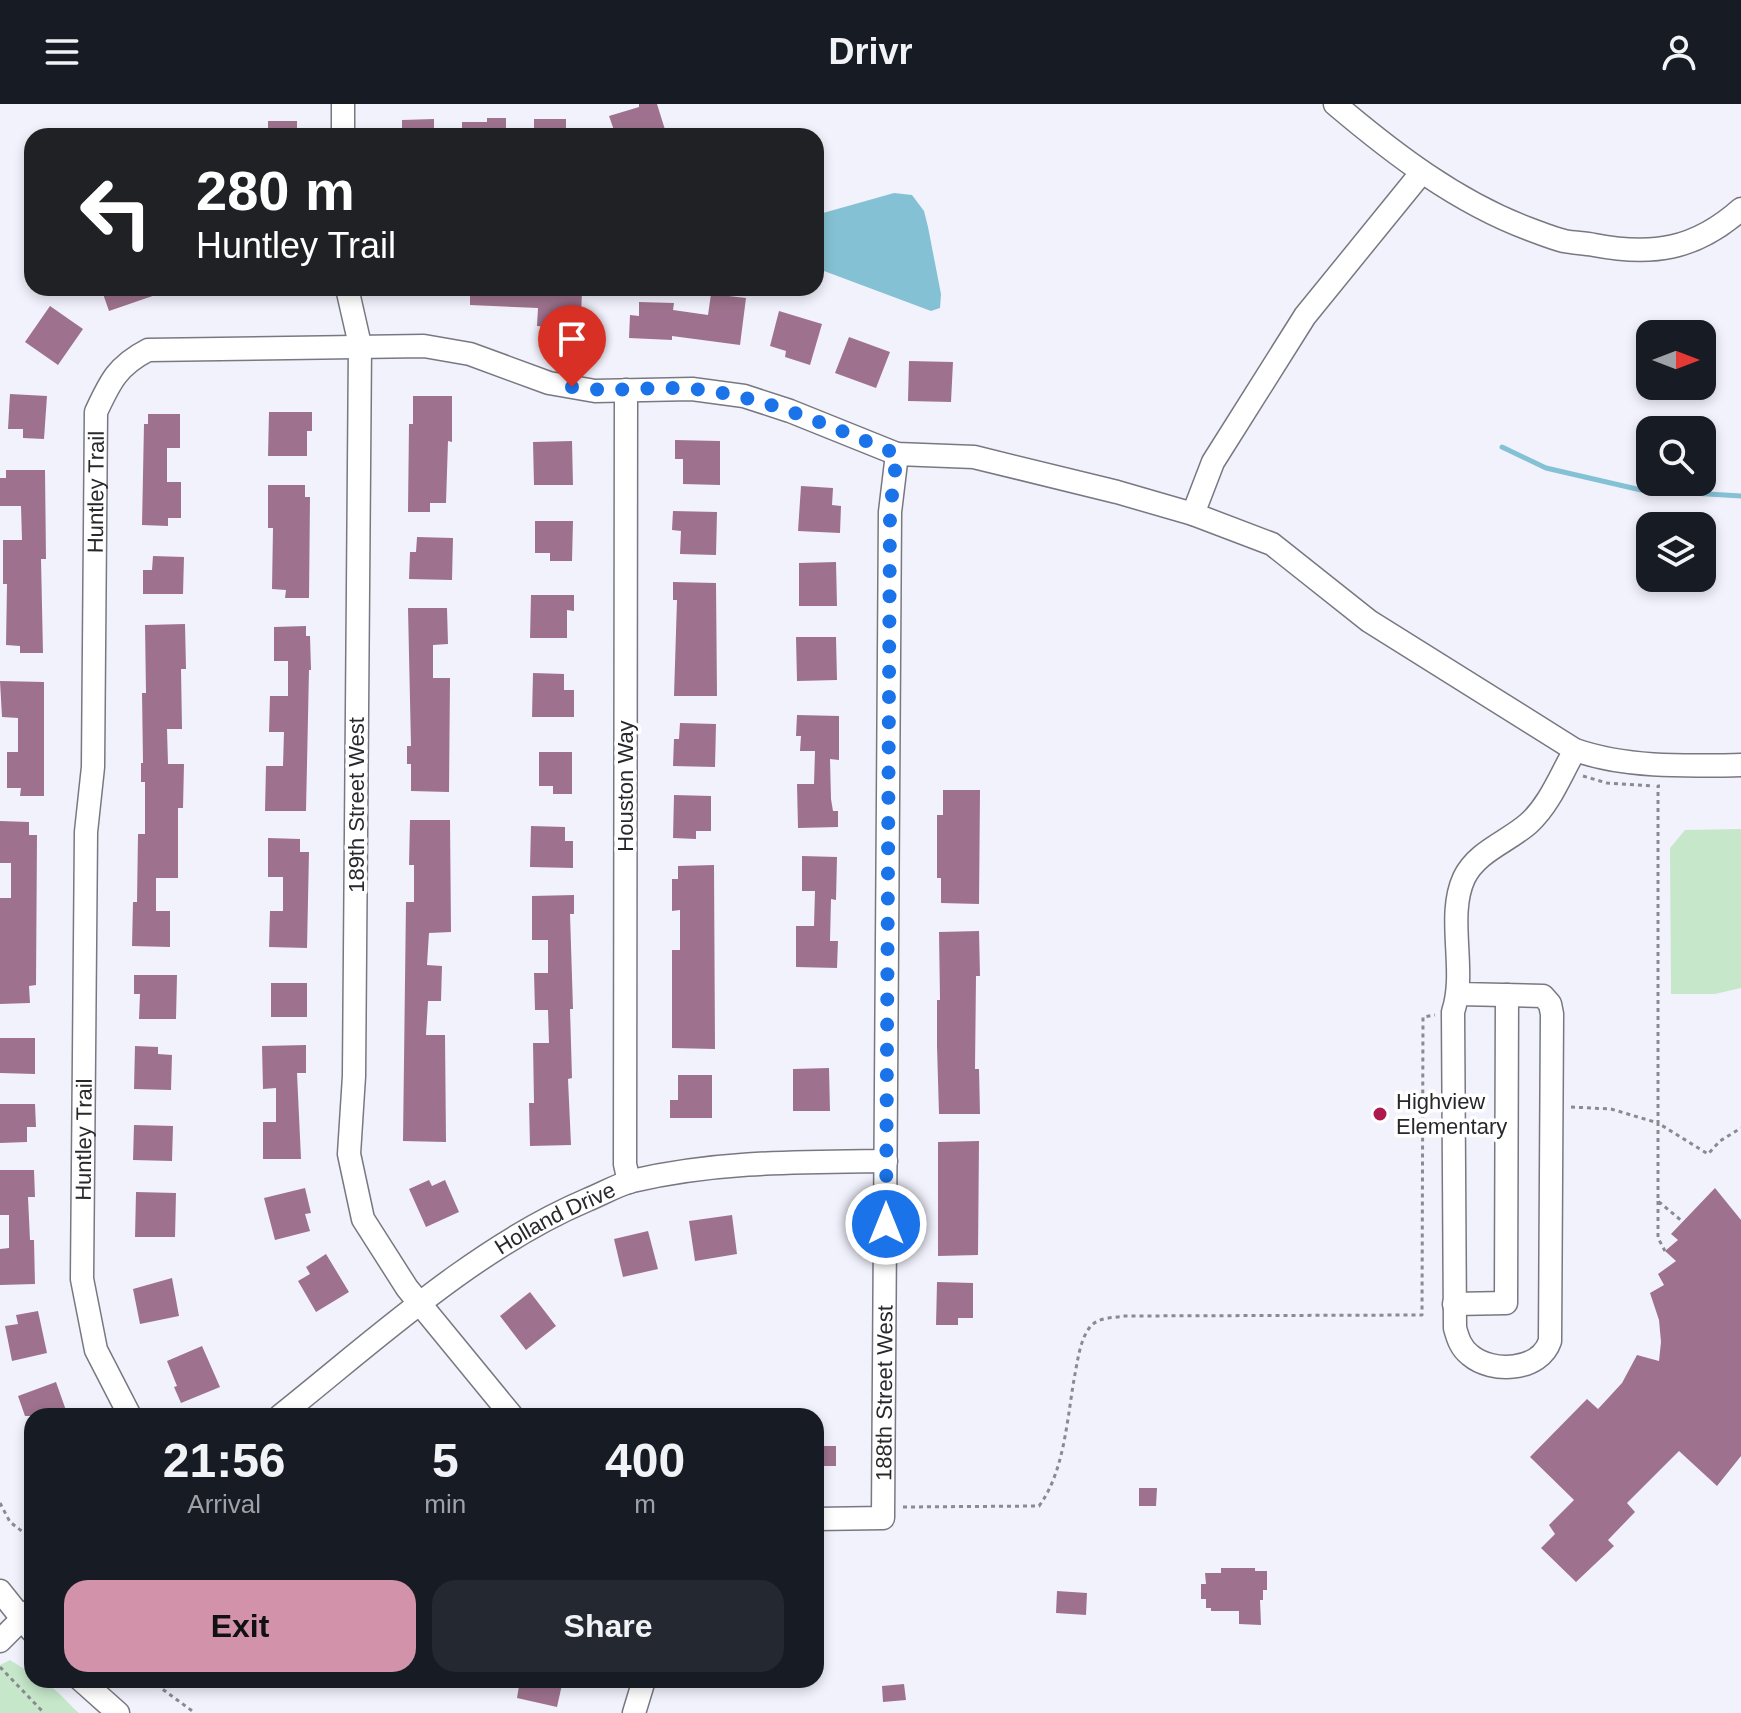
<!DOCTYPE html>
<html lang="en">
<head>
<meta charset="utf-8">
<style>
	:root { --surface:#171b24; --page:#242831; --text:#f1f3f6; --muted:#9ea1a6; --accent:#d292aa }
	body { margin:0; font-family:Arial,sans-serif; background:var(--page); color:var(--text); height:100vh; display:flex; flex-direction:column; font-size:30px; white-space:nowrap }
	* { box-sizing:border-box; margin:0 }
	p { font-size:26px; color:var(--muted) }
	.icon { flex:none; width:44px; height:44px; fill:none; stroke:currentColor; stroke-width:2; stroke-linecap:round; stroke-linejoin:round }
	.map { position:relative; flex:1; overflow:hidden }
	.sheet { position:absolute; left:24px; top:1304px; width:800px; height:280px; display:flex; flex-direction:column; background:var(--surface); border-radius:24px; box-shadow:0 4px 12px #0003 }
	.sheet>* { flex:none }
	.top-card { position:absolute; left:24px; top:24px; width:800px; height:168px; border-radius:24px; box-shadow:0 4px 12px #0003; background:#202124; color:#fff; overflow:hidden }
	.needle { width:52px; rotate:90deg }
	.fabs { position:absolute; left:1636px; top:216px; display:grid; gap:16px }
	.fabs a { display:grid; place-items:center; width:80px; height:80px; border-radius:16px; background:var(--surface); box-shadow:0 4px 12px #0003; font-size:40px }
	.pin { position:absolute; display:grid; place-items:center; width:68px; height:68px; color:#fff; margin:-82px -34px; border-radius:50% 50% 50% 0; rotate:-45deg; box-shadow:0 0 8px #0007 }
	.pin .icon { rotate:45deg }
	.me { position:absolute; width:88px; margin:-44px; rotate:0deg; stroke-linejoin:round; filter:drop-shadow(0 0 6px #0008) }
	.turn { display:flex; align-items:center; gap:28px; height:168px; padding:0 40px; font-size:36px }
	.turn .icon { width:104px; height:104px; stroke-width:2.5 }
	.turn b { display:block; font-size:56px; line-height:68px }
	.eta { display:flex; justify-content:space-evenly; align-items:center; height:136px; text-align:center }
	.eta b { font-size:48px; font-weight:700; line-height:56px }
	.primary-button { display:flex; gap:16px; margin-top:auto; padding:16px 40px }
	.primary-button a { flex:1; height:92px; border-radius:24px; background:var(--accent); color:#111; font-size:32px; font-weight:700; line-height:92px; text-align:center }
	.primary-button a+a { background:var(--page); color:var(--text) }
	header { display:flex; justify-content:space-between; align-items:center; height:104px; padding:0 40px; background:var(--surface); font-size:36px; font-weight:700 }
	.map>svg:first-child { display:block }
</style>
</head>
<body>
<header><svg class="icon" aria-label="menu" viewBox="0 0 24 24"><path d="M4 6h16M4 12h16M4 18h16"/></svg>Drivr<svg class="icon" aria-label="person" viewBox="0 0 24 24"><circle cx="12" cy="8" r="4"/><path d="M4 21q1-7 8-7t8 7"/></svg></header>
<div class="map">
<svg width="1741" height="1609" viewBox="0 0 1741 1609">
	<rect width="100%" height="100%" fill="#f2f2fd"/>
	<path fill="#c6e7ca" d="M1741,725V884L1715,890H1671L1670,744L1685,726Z
		M10,1556L32,1570V1576C51,1576 65,1597 79,1609H0V1561Z"/>
	<path fill="#85c1d4" d="M894,89L912,91L924,107L928,123L941,190L940,204L931,207L816,164V111Z"/>
	<g fill="none" stroke-linecap="round" stroke-linejoin="round">
		<path stroke="#85c1d4" stroke-width="5" d="M1502,343L1546,364L1641,386L1741,392"/>
	</g>
	<path fill="#9e728e" d="M639,0H657L667,32H616L609,12L639,3Z
		M487,14H506V32H462V18H487Z
		M434,15V32H402V16Z
		M534,15H566V32H534Z
		M268,17H297V32H268Z
		M101,184H169L170,186L109,207Z
		M470,184L582,188L580,231L548,229L549,223L537,222L538,204L470,201Z
		M711,190L746,194L740,241L672,232V236L629,234L630,211L639,212V198L674,199L673,206L708,211Z
		M50,202L83,225L58,261L25,238Z
		M779,207L822,220L810,261L785,253L786,247L770,242Z
		M849,233L890,248L876,284L835,269Z
		M909,257L953,258L951,298L908,297Z
		M10,290L47,292L44,335L23,334V325H8Z
		M413,292H452V338L448,337L446,399H430V408H408L409,320H413Z
		M269,308H312V327H307V352H268Z
		M148,310H180V344H167V378H181V414H168V422L142,421L144,320H148Z
		M675,336L720,337V381L683,380V355H675Z
		M572,337L573,381H534L533,338Z
		M6,366H45L46,455H41L43,549H20V542L6,541L7,480H3V436H22L21,402H0V374H6Z
		M268,381H305V393H310L309,494H285L286,486L272,485L273,424H268Z
		M801,382L833,384L832,401L841,402L840,429L798,427Z
		M673,407L717,408L716,451L680,450L681,427L672,426Z
		M535,417H573L572,457H550V449H535Z
		M417,433L453,434L452,476L409,475L410,448H416Z
		M153,452L184,453L183,490H143V466H152Z
		M836,458L837,502H799V459Z
		M673,478L716,479L717,592H674L677,496H673Z
		M531,491H574V507L567,506V534H530Z
		M408,504H447L448,540L433,541V574H450L449,688L411,687V660H407V642H411Z
		M185,520L186,565H181L182,625H167L168,660H184L183,704H178V774H156V807H170V843L132,842L133,798H137L138,730H145V678H141V659H143L142,589H146L145,521Z
		M306,522V532H310L311,566H309L306,707H265L266,662H283L284,628H269L270,592H288V557H274V523Z
		M796,533H836L837,576L797,577Z
		M533,569L564,570V586H574V613H532Z
		M0,577L44,578V692H20L21,684H7V648H18V614L2,613Z
		M797,611L839,612V656L830,655L831,695L833,707H838V723L798,724L797,680H814L815,647H800L801,632H796Z
		M680,619L716,620L715,663L673,662L674,635H679Z
		M539,648H572V690H553V682H539Z
		M943,686H980L979,800L941,799V774H937V711H943Z
		M674,691L711,692V727H696V735L673,734Z
		M410,716H450L451,828L429,829L427,861L442,862L441,897H428L426,931H445L446,1038L403,1037L406,798H414V761H409Z
		M0,717L29,718V731H37L36,881L29,882L30,899L0,900V794H11V759H0Z
		M531,722L565,723V737H573V764L530,763Z
		M268,734L300,735V748H309L307,844L269,843L270,807H283V773H268Z
		M802,752L837,753L836,796L831,795L830,837H838L837,864L796,863V822H814L815,787H802Z
		M714,761L715,945L672,944V846H680V806L672,807V775H678V762Z
		M574,791V810H570L573,905H570L572,974L568,975L571,1041L530,1042L529,999H534L533,939H549L548,906H535L534,869H548V836H532V792Z
		M979,827L980,872H976L975,965H979L980,1010H939L937,942V896H940L939,828Z
		M134,871H177L176,915H139L140,890H134Z
		M271,879H307V913H271Z
		M0,934H35V970L0,969Z
		M306,941V969H297L301,1055H263V1018H276V984L263,985L262,942Z
		M135,942L158,943V950L172,951L171,986L134,985Z
		M829,964L830,1007H793V965Z
		M678,971H712V1014H670V996H678Z
		M0,1000H35L36,1023H27V1038L0,1039Z
		M134,1021L173,1022L172,1057L133,1056Z
		M979,1037L978,1151L938,1152V1038Z
		M0,1066H34L35,1093H28L30,1136H34L35,1180L0,1181V1145L9,1144V1111H0Z
		M429,1076L432,1082L445,1076L459,1108L426,1123L409,1085Z
		M305,1084L311,1109L305,1110L310,1127L275,1136L264,1094Z
		M1715,1084L1741,1116V1352L1717,1382L1679,1347L1627,1399L1635,1408L1608,1436L1614,1442L1576,1478L1541,1444L1555,1430L1549,1421L1574,1396L1530,1353L1587,1295L1598,1305L1622,1279L1637,1251L1659,1257L1661,1238L1659,1216L1650,1189L1664,1181L1658,1170L1676,1157L1665,1147L1678,1136L1671,1130Z
		M136,1088L176,1089L175,1133H135Z
		M732,1111L737,1150L695,1157L689,1117Z
		M648,1127L658,1165L623,1173L614,1135Z
		M326,1150L349,1188L316,1208L298,1177L310,1170L306,1163Z
		M172,1174L179,1212L140,1220L133,1185Z
		M937,1178L973,1179V1214H958V1221H936Z
		M530,1188L556,1222L526,1246L500,1212Z
		M38,1207L47,1249L12,1257L5,1222L18,1220L16,1211Z
		M202,1242L220,1283L181,1299L174,1283L177,1282L167,1257Z
		M56,1278L68,1312H25L18,1292Z
		M816,1342H836V1362H816Z
		M1139,1384H1157L1156,1402H1139Z
		M1221,1464H1255V1467H1267V1486H1263V1496H1260L1261,1521L1239,1520V1507H1211V1504H1206V1495H1201V1480H1206L1205,1469H1221Z
		M1057,1487L1087,1489L1086,1511L1056,1509Z
		M520,1576H563L557,1603L517,1594Z
		M904,1580L906,1596L883,1598L882,1582Z"/>
	<g fill="none" stroke-linecap="round" stroke-linejoin="round">
		<defs>
			<g id="minor">
				<path d="M1335,0C1394,50 1457,98 1529,125C1540,129 1552,134 1564,137C1574,139 1584,139 1594,141C1652,152 1695,146 1741,105"/>
				<path d="M343,32V0"/>
				<path d="M347,184L360,241L354,972L349,1050L363,1115L407,1184L512,1312"/>
				<path d="M626,286L625,1060L629,1078"/>
				<path d="M1193,410L1213,358L1305,212L1422,68"/>
				<path d="M1459,890L1543,892L1550,900L1552,910L1550,1237C1540,1267 1492,1270 1470,1251C1461,1244 1458,1235 1455,1224L1453,908C1467,866 1446,813 1464,774C1477,747 1508,738 1529,719C1550,700 1561,670 1575,646"/>
				<path d="M1454,1200L1506,1199L1507,891"/>
				<path id="s1" d="M130,1312L96,1246L82,1175L86,728L93,663L96,308C110,278 117,262 148,246L424,242L470,250L549,279L595,287L692,285L744,292L790,307L897,350L974,353L1117,388L1193,410L1272,440L1369,517L1575,646C1627,664 1686,662 1741,661"/>
				<path id="s2" d="M280,1312C374,1237 476,1143 587,1096C602,1090 617,1081 632,1077C718,1057 799,1058 886,1057"/>
				<path id="s3" d="M816,1415L883,1414L890,408L897,350"/>
				<path d="M0,1487L32,1527"/>
				<path d="M0,1537L31,1506"/>
				<path d="M81,1576L118,1609"/>
				<path d="M634,1609L644,1576"/>
			</g>
		</defs>
		<use href="#minor" stroke="#787882" stroke-width="25"/>
		<path stroke="#8a8a91" stroke-width="3" stroke-dasharray="4 4" stroke-linecap="butt" d="M1583,672L1607,679L1654,682
			M1660,682H1658V1019L1708,1050L1720,1037L1741,1024
			M1571,1003L1611,1005L1658,1019V1097L1683,1118
			M1658,1097V1134L1665,1147
			M0,1399L10,1418L32,1435
			M903,1403L1039,1402C1065,1367 1067,1313 1075,1270C1078,1255 1080,1236 1090,1223C1098,1213 1113,1214 1125,1212L1422,1211L1423,913L1435,911
			M0,1563L44,1609
			M150,1576L195,1609"/>
		<use href="#minor" stroke="#fff" stroke-width="22"/>
	</g>
	<g fill="none" stroke-linecap="round" stroke-linejoin="round">
		<path stroke="#1a73e8" stroke-width="14" stroke-dasharray="0 25.2" d="M572,283C612,290 653,281 694,285C766,292 831,323 897,350L890,408L886,1120"/>
	</g>
	<circle fill="#ad1b4e" stroke="#fff" stroke-width="3" cx="1380" cy="1010" r="8"/>
	<g text-anchor="middle" stroke-width="7" stroke-linejoin="round" paint-order="stroke">
		<g font-size="22" fill="#28282c" stroke="#fff">
			<text dy="8" stroke="none"><textPath href="#s1" startOffset="934">Huntley Trail</textPath></text>
			<text transform="translate(625 682) rotate(-90)" y="8">Houston Way</text>
			<text transform="translate(356 701) rotate(-90)" y="8">189th Street West</text>
			<text dy="8" stroke="none"><textPath href="#s1" startOffset="286">Huntley Trail</textPath></text>
			<text dy="8" stroke="none"><textPath href="#s2" startOffset="340">Holland Drive</textPath></text>
			<text dy="8" stroke="none"><textPath href="#s3" startOffset="192">188th Street West</textPath></text>
		</g>
		<g font-size="22" fill="#28282c" stroke="#fff" text-anchor="start">
			<text x="1396" y="1005">Highview<tspan x="1396" dy="25">Elementary</tspan></text>
		</g>
	</g>
</svg>
<div class="fabs">
<a><svg class="needle" viewBox="-14 -14 28 28"><path d="M0-13l5 13h-10z" fill="#e53935"/><path d="M0 13l5-13h-10z" fill="#9ea1a6"/></svg></a>
<a><svg class="icon" aria-label="search" viewBox="0 0 24 24"><circle cx="10" cy="10" r="6"/><path d="M15 15l6 6"/></svg></a>
<a><svg class="icon" aria-label="layers" viewBox="0 0 24 24"><path d="M12 4l9 5-9 5-9-5zM3 14l9 5 9-5"/></svg></a>
</div>
<div class="pin" style="left:572px;top:283px;background:#d93025"><svg class="icon" aria-label="arrive" viewBox="0 0 24 24"><path d="M6 21V4h12l-3 4 3 4H6"/></svg></div>
<svg class="me" style="left:886px;top:1120px" viewBox="-20 -20 40 40"><circle r="17" fill="#1a73e8" stroke="#fff" stroke-width="3"/><path d="M0-11L8 9 0 5-8 9z" fill="#fff"/></svg>
<div class="top-card">
<div class="turn"><svg class="icon" aria-label="left" viewBox="0 0 24 24"><path d="M17 20v-9H6M10 6l-5 5 5 5"/></svg><div><b>280 m</b>Huntley Trail</div></div>
</div>
<section class="sheet">
<div class="eta">
<div><b>21:56</b><p>Arrival</p></div>
<div><b>5</b><p>min</p></div>
<div><b>400</b><p>m</p></div>
</div>
<div class="primary-button"><a>Exit</a><a>Share</a></div>
</section>
</div>
</body>
</html>
